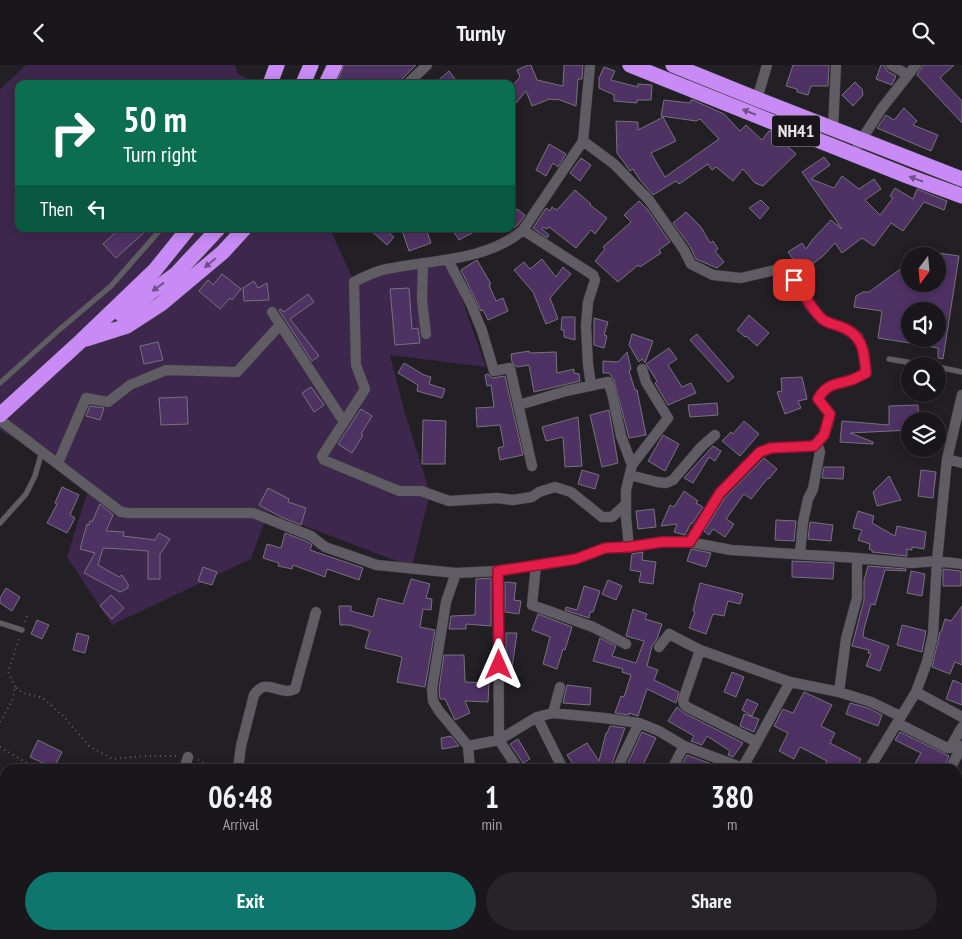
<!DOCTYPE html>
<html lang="en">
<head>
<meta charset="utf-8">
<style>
	:root { --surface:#1a171c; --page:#272429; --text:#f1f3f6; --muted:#9f9fa3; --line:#38363b; --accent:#0f766e }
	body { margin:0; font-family:"PT Sans Narrow",sans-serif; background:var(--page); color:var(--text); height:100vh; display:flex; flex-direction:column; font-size:19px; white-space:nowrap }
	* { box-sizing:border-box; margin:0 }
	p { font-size:16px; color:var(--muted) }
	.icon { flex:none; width:28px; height:28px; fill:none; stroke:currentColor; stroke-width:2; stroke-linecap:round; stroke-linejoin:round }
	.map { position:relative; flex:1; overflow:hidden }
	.sheet { position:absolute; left:0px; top:699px; width:962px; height:176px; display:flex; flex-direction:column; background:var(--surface); border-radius:15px 15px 0 0; box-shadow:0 2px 12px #0003,0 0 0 1px var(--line) }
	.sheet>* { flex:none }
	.guide { position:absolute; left:15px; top:15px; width:500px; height:152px; border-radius:10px; box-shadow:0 2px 12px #0003,0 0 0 1px var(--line); background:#0b6e4f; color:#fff; overflow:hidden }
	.needle { width:32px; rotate:196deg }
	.tools { position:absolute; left:901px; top:182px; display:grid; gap:10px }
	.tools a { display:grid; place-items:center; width:45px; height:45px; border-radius:50%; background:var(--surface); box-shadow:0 2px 12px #0003,0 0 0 1px var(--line); font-size:25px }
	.pin { position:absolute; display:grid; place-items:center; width:42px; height:42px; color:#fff; margin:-21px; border-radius:10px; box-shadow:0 2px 8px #0006 }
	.me { position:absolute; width:55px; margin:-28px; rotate:0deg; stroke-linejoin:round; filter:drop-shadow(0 0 4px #0008) }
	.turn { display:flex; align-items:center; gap:18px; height:105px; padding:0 25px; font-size:22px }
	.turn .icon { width:65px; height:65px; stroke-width:2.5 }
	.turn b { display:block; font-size:35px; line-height:42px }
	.then { display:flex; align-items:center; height:48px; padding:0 25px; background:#0003; gap:10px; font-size:19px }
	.eta { display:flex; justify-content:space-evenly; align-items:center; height:85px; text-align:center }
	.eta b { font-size:30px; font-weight:600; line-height:35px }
	.primary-button { display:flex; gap:10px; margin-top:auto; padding:10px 25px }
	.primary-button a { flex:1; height:58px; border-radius:30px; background:var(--accent); color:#fff; font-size:20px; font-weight:600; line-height:58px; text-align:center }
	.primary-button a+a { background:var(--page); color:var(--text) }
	header { display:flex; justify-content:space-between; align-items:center; height:65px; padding:0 25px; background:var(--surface); font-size:22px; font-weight:600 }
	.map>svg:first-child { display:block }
</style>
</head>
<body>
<header><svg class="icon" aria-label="back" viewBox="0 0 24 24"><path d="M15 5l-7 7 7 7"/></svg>Turnly<svg class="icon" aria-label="search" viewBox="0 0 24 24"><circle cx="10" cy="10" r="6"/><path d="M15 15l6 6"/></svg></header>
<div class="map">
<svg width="962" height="874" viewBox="0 0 962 874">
	<rect width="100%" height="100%" fill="#221f25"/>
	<path fill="#3d274c" d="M26,0H235L237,8L258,19H19V164H330L354,216L448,195L486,302L390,290L405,348L430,428L412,502L268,447L251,494L112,560L67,492L90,419L0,365V24Z"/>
	<path fill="#4f3264" stroke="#76727a" d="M344,0H416L397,19H362L359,15L351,19H336Z
		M528,0H531L537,15L563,21L564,0H583L582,14H578L576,41L557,34V35L550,34L532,41L526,26L511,44V22L520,12L517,5Z
		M793,0H829L828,21H811L808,30L797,27V24L786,21Z
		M881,0H884L887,6L896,11L892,20L876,14Z
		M923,0H954L940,13L962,36V58L917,10Z
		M604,2L615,6L611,15L638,22V19L652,20L651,35H637V38L614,36V30L599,23V13Z
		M449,6L459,19H434Z
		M855,17L862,24L863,30L853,41L842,30Z
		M664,35L690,38L691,35H693L724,49L740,66L746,60L762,75L769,66H771L796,89L763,121L755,118L743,104L733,116L716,102L712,105L708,99L679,119L676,116L653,130L640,115L633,104L630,106L628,103L617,88L616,56L638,57V65L663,52L676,76L651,88L665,112L719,74L700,54L696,56L661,51Z
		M904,43L917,56L913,60L938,70L931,86L877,63L886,50L894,55Z
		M549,79L566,89L558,102L553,98L546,111L536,105Z
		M824,92L830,100L811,114L834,123L842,111L859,124L874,114L881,124L865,135L880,150L893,133L890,131L895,123L913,134L917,124L947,136L944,145L924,137L903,166L891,158L874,181L862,173L842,188L835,178L823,191L802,207L788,187L802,178L806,184L813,174L831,155L842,164L802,107Z
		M581,93L591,100L580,116L570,108Z
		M575,125L591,139L590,140L607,153L595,169L591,165L576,183L549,162L547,164L543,162L542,164L549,170L547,173L533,163L546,143L550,146L552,142L557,145Z
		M761,135L769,143L760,154L749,143Z
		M639,136L647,144L670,177L659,185L661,188L640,202L638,200L618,217L595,196L605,184L603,182L631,157L624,150Z
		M517,144L525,150L518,160L511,165V148Z
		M686,147L701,162L710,178L713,176L718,184L715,186L724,197L717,203L696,194L690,181L673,158Z
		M119,164H148L116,193L103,179Z
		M369,164H384L394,172L387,180Z
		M415,164H426L431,178L409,186L403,168Z
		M452,164H479L459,175Z
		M938,188L959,191L943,294L938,293V283L915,279V274H938V246H910V278L878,273L882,246L854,242L856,231L863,227H869L910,197V219H938Z
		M542,194L556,212L563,202L571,209L550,233L558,254L546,259L533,227L514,205L524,197L530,204Z
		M477,195L491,219L489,220L496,236L503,233L508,246L488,255L483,245L481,246L461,205Z
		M222,209L241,224L232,235L230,233L220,244L199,226L208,215L213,220Z
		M254,216L258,223L267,218L269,235L244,236L243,223Z
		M409,223L412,264L418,263L420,278L395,280L390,224Z
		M308,229L314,237L290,254L319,291L312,296L279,245L281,244L284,247Z
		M749,250L769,268L757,281L746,271L745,272L737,265Z
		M562,252H575V275L564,272V265H561Z
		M594,253L608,257L604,270L607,271L604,283L594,280Z
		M632,269L653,276L645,298L642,294L639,297L629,280Z
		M697,269L734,312L728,317L690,275Z
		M158,277L163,295L144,299L140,281Z
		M669,283L677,294L668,300L682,322L691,318L696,328L668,340L655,318L657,316L646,299Z
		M529,286L530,288L556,287L557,308L574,304V308L579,309L580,316L534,327L529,300L517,302L512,297L511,289Z
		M627,287L631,304L629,306L635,325H637L646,370L629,373L614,315L609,308H603V296L618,297Z
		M404,298L424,310L431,312L429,319L445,324L442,333L417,326L418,320L398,308Z
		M488,309L492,313L505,311L523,390L500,395L498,383L504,381L500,360L477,362L476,343L494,342L491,320L487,321L485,310Z
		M802,312L807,334L798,336L801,343L785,349L777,327L782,326L781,313Z
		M311,322L324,340L314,347L302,328Z
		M187,332L188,359L161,360L159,333Z
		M717,338L718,350L690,352L688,340Z
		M918,340L919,356H910V365L850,368L873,377V379L840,377L842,356L889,360V341Z
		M90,341L104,343L100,355L86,351Z
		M361,344L372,351L361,369L363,370L352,388L338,379Z
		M609,345L618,398L602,402L590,350Z
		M578,352L582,401L565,402L563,372L546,376L542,362Z
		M423,355L446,356L445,399H422Z
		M744,356L759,369L740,391L722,376L731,367L733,369Z
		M663,370L679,379L665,406L648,396Z
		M713,381L721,386L715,396L709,392L693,418L684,413Z
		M764,393L777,404L769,414L768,413L751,434L744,429L726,454L734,459L725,472L713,464L709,470L704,466L724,434Z
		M824,402H844L843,414L822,413Z
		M582,405L599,410L595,424L578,419Z
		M921,405L936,407L933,433L918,431Z
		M889,411L901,435L877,441L873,427Z
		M62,422L79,430L70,450L75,453L67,468L47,458L57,439L55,438Z
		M268,423L289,434L288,437L306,443L301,460L281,452L259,440Z
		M684,426L698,436L696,438L703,442L692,459L691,458L685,470L674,467L677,459L661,461L670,440L674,442Z
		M100,439L113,450L106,466L124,467L123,471L155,475L159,468L170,474L160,489V514H148V486L122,484L103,483L98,500L119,512L122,510L128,519V523L120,527L84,508L95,488L80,484L87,459L89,460L90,456L92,457Z
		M654,444L656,462L638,464L636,446Z
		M858,446L874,451L872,458L895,471L897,461L926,467L924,484L912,482V485L907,484V491L872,487V485L869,484L870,479L858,475L862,465L853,463Z
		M776,455L796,456L794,476L775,475Z
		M810,457L833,460L831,476L808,474Z
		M285,468L308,477L312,480L310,485L363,503L359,515L327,504L325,512L293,500L292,504L278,501L279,498L263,493L267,479L281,483Z
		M691,484L711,488L706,502L687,496Z
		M643,487L642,495L656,497L653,519L639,517L641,507L630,505L632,489Z
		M792,496L834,498L833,514L792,512Z
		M868,501L906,504V506L885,505L875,540L871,539L864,564L863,572L889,581L880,606L866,601L871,589L868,588L869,585L852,581L864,535V515Z
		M203,502L217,507L212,520L198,516Z
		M943,504L961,506V521H943Z
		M911,506L925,509L922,531L907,528Z
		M491,513V561L466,559V564H449L451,551L475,550L476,514Z
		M411,514L430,519L426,533L432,534L431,545L423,544L420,562L435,565L425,622L397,617L402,592L365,583L370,566L349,560H340L339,541H351V546L373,552L378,533L403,539Z
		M608,515L622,521L616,535L602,529Z
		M505,517L516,518L514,535L521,536L519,549L505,547Z
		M700,518L743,529L740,539L728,536L724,551L713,549L706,569L689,563L695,547L693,546Z
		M584,521L600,526L593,547H590L589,553L565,545L566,542L577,545Z
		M6,523L20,532L12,546L0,538V533Z
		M111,530L124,543L112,554L100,541Z
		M962,541V600L955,597L950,609L932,602L940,567H941L945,554L951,556Z
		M633,544L647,549L645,554L662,559L657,574L652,581L647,601L658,605L654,615L679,627L676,638L647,624L638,651L629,648V650L615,648L621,631L624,632L631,610L622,607L623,604L593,596L600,573L616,581L612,591L636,598L644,576L626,571Z
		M538,549L572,562L565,585L563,584L557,604L543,599L550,572L532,565Z
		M37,555L49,560L42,574L31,569Z
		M902,560L926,566L922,587L897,580Z
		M77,568L89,571L85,588L73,585Z
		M506,568H517L512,603H506Z
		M444,590H464L465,617L489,618L488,637L465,636L470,648L455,655L445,634H440L439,624Z
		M732,607L744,612L736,632L724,627Z
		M953,615L962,619V640L946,634Z
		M567,620L591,623L590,640L563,638Z
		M804,627L832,640L821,661L835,668L830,678L861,694L856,704H823L827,696L800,682L794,694L779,686L788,668L774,661L783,644L793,648Z
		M747,634L758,639L752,651L742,645Z
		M850,638L868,643L882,650L878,661L846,649Z
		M677,642L684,648L743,678L733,692L728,690L730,686L707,671L702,680L691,676L694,671L668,656Z
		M744,649L759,654L754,667L740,661Z
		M610,661L625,663L610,704H576L567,690L587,678L599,696L606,668H607Z
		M642,667L656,673L641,704H625Z
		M900,667L949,691L943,704H912L921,688L895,675Z
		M451,671L459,681L442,684L441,673Z
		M518,674L530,694L523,698L510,679Z
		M38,675L62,687L54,703L30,692Z
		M687,690L725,704H680Z"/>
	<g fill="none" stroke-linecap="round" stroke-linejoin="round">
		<defs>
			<path id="lane" d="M889,294L930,301
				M938,302L962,307
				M0,318L59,265L111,221L161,164
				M0,458L26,429L35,411L42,386
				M0,558L22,565"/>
			<path id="street" d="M891,0L908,10
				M407,19L427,0
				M757,34L767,0
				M833,64L836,0
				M583,76L614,99L649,135L684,185L691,199L713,210L741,213L775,205L792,204L794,215L811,242L823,255L842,262L858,272L864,287L866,308C861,310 856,314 851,315C836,320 827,318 818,334L830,349C828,363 824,371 814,381L771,383L760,387L720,428L689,477
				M858,80L882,43L916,0
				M523,165L593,210L595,215L588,237L586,261L588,299L591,321
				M448,195L471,239L482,266L494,306L510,303L532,401
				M423,198L422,235L426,269
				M272,247L344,357L365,324L356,300L354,217C364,212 375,206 387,204C430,195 488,196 523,165L583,76L590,0
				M519,340L566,326L608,317L612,328L621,371L632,400L626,425V452L629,482
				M0,355L121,447L128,448H253L311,471L325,482L377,500L456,508
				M344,357L322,391L324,395L399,426H421L449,436L497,433L513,435L532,432L539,427L555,422L571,427L602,452H612L626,439
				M947,394L962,398
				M58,398L86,333L108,337L130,320L166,305L237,307L280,260
				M632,400L668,353L646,317L642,304
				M630,410L657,417L666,418L673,415L701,382L715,370
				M800,489L803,457L808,434L813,424L820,387L817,378
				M536,500L532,540L593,562L626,579
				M498,506L499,675L518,704
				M659,582L669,569L700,585
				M790,617L757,677L687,642L684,639L683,635L700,585L790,617L839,627L871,637L900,651
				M839,627L846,574L857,533V493
				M916,627L962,652
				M553,648L560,622
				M537,652L563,704
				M897,658L947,683H950L962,662
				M468,681L499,675L537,652L553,648L604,653L639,658L659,666L684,681L672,704
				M684,681L740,702L744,700L757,677
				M184,704L188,692
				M238,704L241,681L254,630C266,611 280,632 295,624L316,547
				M470,704L468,681L439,646L433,636L432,624L446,537L456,508L498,506L576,494L605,483L629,482L662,477H689L731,485L857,493L911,498L937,496L947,394L962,330
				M617,704L639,658
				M869,704L916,627L927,597L933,569L937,496L962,499
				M950,704L962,681
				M0,781L5,782
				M958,823L962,814
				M20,870L24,874
				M90,874L92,870
				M145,874L147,870
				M445,874L446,870
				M711,874L713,870
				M784,874L786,870
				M860,874L862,870
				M930,874L932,870"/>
			<path id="highway" d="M630,0L910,112L962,131
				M673,0L757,34L962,114
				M270,19L277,0
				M303,19L311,0
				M326,19L335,0
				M121,249L176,209L218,164
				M86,274L127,261L161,239L223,187L244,164
				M0,350L82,275L155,205L188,164"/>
		</defs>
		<use href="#lane" stroke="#403d43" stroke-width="6"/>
		<use href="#street" stroke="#403d43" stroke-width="11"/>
		<use href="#highway" stroke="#403d43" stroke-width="16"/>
		<path stroke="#625f65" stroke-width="2" stroke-dasharray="1 4" stroke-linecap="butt" d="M25,557L28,548
			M15,622L8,607L19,574
			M0,657L12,636L15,622L23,628L43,633L64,652L89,681L113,694L145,691H176
			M0,682L37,704
			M198,695L216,704"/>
		<use href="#lane" stroke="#605c64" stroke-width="5"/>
		<use href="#street" stroke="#605c64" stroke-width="10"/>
		<use href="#highway" stroke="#c88bf5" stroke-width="15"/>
	</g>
	<defs><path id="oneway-solid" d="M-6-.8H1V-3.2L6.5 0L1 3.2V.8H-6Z" transform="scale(1.25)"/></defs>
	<g fill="#705088">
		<use href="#oneway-solid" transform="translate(749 47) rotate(-158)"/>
		<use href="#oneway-solid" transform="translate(916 114) rotate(-160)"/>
		<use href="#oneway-solid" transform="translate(210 198) rotate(140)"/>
		<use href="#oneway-solid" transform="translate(158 222) rotate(144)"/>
	</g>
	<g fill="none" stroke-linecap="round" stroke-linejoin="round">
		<defs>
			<path id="route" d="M499,600L498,506L576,494L605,483L629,482L662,477H690L720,428L760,387L771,383L814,381L824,370L830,349L818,334C827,318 836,320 851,315C856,314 861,310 866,308C864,285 863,269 839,261C833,259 826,258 821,253C810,242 804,228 794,215"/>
		</defs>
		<use href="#route" stroke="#92132f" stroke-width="12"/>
		<use href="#route" stroke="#e11d48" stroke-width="9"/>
	</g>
	<g text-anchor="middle" stroke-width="4" stroke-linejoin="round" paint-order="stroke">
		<rect fill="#19151b" stroke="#a8a6ab" stroke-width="1" x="772" y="50.5" width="48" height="31" rx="4"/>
		<g font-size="18" font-weight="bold" fill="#e6e4e9">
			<text x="796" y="72">NH41</text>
		</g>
	</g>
</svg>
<div class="tools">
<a><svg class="needle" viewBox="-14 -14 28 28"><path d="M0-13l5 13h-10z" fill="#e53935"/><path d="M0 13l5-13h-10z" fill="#9f9fa3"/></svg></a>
<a><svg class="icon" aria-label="sound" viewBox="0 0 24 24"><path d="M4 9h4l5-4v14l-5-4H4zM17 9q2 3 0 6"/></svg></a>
<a><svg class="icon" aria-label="search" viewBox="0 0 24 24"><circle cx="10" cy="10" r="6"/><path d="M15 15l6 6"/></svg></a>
<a><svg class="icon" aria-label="layers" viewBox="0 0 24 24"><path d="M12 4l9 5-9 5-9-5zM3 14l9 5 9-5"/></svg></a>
</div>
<div class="pin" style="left:794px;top:215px;background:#d93025"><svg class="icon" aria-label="arrive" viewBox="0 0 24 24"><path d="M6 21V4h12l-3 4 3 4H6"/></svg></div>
<svg class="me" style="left:499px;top:600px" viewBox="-20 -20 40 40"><path d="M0-17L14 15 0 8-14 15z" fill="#e11d48" stroke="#fff" stroke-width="4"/></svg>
<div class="guide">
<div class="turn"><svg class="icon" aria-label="right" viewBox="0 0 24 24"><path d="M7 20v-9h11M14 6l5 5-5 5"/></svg><div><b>50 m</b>Turn right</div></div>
<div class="then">Then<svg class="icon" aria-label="left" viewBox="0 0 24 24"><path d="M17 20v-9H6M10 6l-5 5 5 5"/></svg></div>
</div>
<section class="sheet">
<div class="eta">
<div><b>06:48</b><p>Arrival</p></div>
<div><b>1</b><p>min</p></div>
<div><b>380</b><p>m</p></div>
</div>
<div class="primary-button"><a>Exit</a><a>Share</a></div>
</section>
</div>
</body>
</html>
